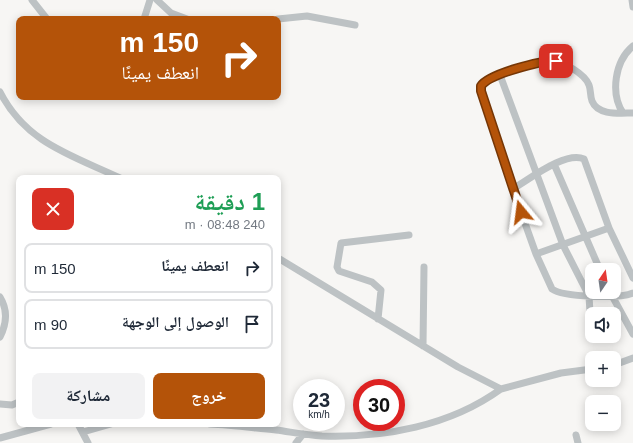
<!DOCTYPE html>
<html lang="ar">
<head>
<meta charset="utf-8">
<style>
	:root { --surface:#fff; --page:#f2f2f3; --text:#1f2937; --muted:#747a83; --line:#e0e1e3; --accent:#b45309 }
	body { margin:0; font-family:Arial,"Noto Naskh Arabic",sans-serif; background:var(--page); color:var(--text); direction:rtl; height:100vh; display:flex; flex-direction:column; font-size:15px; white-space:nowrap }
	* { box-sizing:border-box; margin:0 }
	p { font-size:13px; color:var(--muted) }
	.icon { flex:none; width:22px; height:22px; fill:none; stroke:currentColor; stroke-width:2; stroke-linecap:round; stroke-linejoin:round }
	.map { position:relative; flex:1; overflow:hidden; direction:ltr }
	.side { position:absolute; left:16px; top:175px; width:265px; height:252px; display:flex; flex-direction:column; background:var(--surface); border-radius:8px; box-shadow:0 2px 10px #0003; direction:rtl }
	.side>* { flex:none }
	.banner { position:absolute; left:16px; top:16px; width:265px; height:84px; border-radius:8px; box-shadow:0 2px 10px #0003; direction:rtl; background:#b45309; color:#fff; overflow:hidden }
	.needle { width:26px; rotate:13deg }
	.controls { position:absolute; left:585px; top:263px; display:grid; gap:8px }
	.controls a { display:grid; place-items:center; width:36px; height:36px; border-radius:8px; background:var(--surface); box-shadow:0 2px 10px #0003; font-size:20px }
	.speed { position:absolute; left:293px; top:379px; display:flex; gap:8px; font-size:20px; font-weight:700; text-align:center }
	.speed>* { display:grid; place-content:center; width:52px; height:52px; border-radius:50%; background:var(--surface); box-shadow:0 2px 10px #0003; line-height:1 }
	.speed small { font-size:10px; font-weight:400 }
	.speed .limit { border:6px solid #d22; background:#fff; color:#111 }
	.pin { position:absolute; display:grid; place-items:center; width:34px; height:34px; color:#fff; margin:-17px; border-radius:8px; box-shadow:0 2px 6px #0006 }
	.me { position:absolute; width:44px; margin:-22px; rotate:344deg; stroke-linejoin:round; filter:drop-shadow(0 0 3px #0008) }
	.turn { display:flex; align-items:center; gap:14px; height:84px; padding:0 16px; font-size:18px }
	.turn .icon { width:52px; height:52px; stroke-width:2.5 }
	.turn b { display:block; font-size:28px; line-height:34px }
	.round { display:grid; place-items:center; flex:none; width:42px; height:42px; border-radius:8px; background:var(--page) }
	.head { display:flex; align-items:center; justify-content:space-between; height:68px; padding:0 16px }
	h1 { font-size:24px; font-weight:700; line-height:30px; color:#1e9e55 }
	.action { display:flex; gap:8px; margin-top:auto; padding:8px 16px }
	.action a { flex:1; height:46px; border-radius:8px; background:var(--accent); color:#fff; font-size:16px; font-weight:700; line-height:46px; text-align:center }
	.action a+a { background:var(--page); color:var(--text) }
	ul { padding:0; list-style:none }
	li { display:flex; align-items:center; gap:12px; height:50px; margin:0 8px 6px; padding:0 8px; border:2px solid var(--line); border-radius:8px }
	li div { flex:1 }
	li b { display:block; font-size:15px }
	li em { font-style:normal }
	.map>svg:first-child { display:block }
</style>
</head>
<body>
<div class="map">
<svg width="633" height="443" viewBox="0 0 633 443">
	<rect width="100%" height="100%" fill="#f7f6f4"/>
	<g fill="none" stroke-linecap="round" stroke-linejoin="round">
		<path stroke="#bdc2c4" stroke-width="7" d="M32,0L47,19
			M157,0L171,13L187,19
			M632,0L633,7
			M144,19L150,0
			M278,19L307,16L355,25
			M500,75L563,245L589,296L591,329
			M0,92C26,143 71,155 120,178
			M623,113C610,93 615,61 633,46
			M633,113C620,113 598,116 592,101C590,96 591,90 589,85C585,74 563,61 552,61C536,60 505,73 489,78L483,83L481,88L521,212L536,254L552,289C563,297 620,299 633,293
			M554,164L600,270
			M514,188C530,179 565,151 584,159L609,228L633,278
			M536,254L609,228
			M278,258L458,367L501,389L561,373L592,369
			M610,292L633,334
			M0,297C8,310 7,323 0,337
			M378,319L381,290L372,282L339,271L337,267L341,243L409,235
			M423,346L424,267
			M614,365L633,358
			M0,404L12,405L19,402
			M78,424L88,443
			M210,424C232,425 254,428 276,430C291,432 306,435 322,436C384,438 450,426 501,389
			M83,432L111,424
			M576,435L578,443
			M0,438L51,424
			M296,443L303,434"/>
	</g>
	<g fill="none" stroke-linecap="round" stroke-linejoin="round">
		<defs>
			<path id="route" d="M521,212L481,91V86C489,74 542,60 556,61"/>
		</defs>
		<use href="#route" stroke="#753606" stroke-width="10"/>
		<use href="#route" stroke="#b45309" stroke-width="7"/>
	</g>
</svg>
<div class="controls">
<a><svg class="needle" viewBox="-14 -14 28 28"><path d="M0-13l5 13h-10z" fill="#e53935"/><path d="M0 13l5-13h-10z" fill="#747a83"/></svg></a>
<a><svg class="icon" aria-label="sound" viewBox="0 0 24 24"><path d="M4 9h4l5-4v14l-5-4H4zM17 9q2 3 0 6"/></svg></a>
<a>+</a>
<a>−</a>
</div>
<div class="speed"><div>23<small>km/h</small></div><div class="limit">30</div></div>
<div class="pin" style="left:556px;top:61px;background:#d93025"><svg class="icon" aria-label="arrive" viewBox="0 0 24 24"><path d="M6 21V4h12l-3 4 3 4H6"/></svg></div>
<svg class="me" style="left:521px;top:212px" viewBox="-20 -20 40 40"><path d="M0-17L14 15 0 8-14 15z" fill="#b45309" stroke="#fff" stroke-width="4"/></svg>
<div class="banner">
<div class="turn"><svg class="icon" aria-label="right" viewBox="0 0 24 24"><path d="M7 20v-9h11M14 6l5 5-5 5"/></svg><div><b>150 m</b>انعطف يمينًا</div></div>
</div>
<section class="side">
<div class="head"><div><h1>1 دقيقة</h1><p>240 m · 08:48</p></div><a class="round" style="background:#d93025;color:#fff"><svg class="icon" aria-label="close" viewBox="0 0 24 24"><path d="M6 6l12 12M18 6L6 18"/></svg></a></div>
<ul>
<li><svg class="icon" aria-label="right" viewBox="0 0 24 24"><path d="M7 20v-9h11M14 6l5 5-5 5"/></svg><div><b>انعطف يمينًا</b></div><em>150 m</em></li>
<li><svg class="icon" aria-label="arrive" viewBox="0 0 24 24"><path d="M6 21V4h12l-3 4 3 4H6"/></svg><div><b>الوصول إلى الوجهة</b></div><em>90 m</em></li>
</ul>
<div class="action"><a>خروج</a><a>مشاركة</a></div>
</section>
</div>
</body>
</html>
